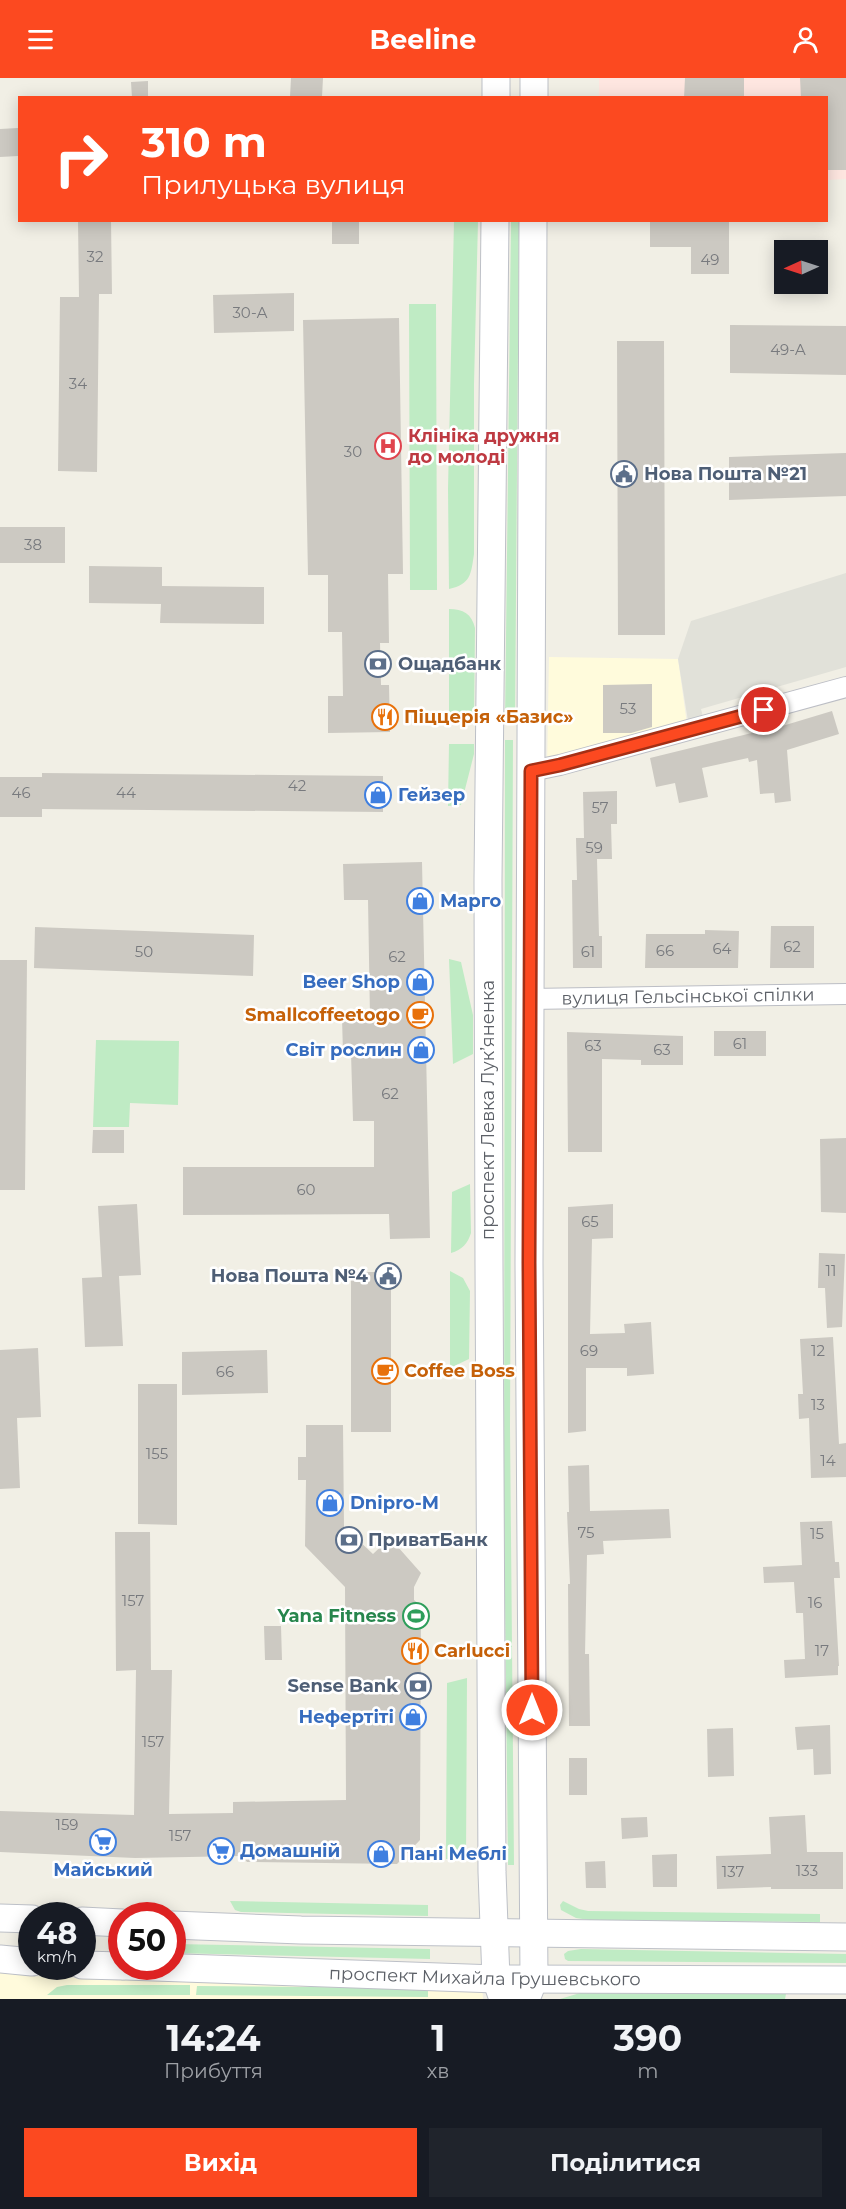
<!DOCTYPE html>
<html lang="uk">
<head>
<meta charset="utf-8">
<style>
	:root { --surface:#171b24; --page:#20242c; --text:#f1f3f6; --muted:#9ea1a6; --accent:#fc4920 }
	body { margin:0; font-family:Montserrat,sans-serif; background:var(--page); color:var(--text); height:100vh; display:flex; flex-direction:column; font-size:22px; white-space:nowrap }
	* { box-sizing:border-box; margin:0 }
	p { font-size:20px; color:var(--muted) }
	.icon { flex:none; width:33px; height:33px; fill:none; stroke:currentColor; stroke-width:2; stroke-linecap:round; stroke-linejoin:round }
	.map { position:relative; height:1921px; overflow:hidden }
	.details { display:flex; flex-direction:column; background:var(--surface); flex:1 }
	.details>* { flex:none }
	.guide { position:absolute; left:18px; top:18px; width:810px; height:126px; border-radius:0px; box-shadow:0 3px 15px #0003; background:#fc4920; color:#fff; overflow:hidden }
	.needle { width:39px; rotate:267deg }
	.tools { position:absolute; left:774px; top:162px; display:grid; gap:12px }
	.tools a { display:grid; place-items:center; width:54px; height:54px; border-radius:0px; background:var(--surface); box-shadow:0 3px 15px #0003; font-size:30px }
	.speed { position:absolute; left:18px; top:1824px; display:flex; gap:12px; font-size:30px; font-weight:700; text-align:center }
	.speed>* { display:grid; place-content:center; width:78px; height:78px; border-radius:50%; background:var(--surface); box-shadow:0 3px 15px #0003; line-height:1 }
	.speed small { font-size:15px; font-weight:400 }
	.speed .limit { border:9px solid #d22; background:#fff; color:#111 }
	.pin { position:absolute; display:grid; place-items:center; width:51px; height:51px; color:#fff; margin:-26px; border:3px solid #fff; border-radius:50%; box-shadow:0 2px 6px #0007 }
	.me { position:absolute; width:66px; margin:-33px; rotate:0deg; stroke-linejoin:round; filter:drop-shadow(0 0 4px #0008) }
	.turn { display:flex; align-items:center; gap:21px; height:126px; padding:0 24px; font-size:27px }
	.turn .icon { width:78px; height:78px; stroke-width:2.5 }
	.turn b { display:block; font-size:42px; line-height:51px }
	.eta { display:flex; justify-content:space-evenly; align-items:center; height:102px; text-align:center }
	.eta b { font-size:36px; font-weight:700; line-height:42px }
	.cta { display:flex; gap:12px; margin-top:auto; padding:12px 24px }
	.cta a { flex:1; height:69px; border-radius:0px; background:var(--accent); color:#fff; font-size:24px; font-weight:700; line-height:69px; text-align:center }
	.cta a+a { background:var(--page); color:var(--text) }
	header { display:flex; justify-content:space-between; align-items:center; height:78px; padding:0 24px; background:var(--accent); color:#fff; font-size:27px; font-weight:700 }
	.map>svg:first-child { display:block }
</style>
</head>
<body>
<header><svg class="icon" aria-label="menu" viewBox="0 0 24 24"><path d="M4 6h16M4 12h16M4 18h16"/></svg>Beeline<svg class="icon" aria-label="person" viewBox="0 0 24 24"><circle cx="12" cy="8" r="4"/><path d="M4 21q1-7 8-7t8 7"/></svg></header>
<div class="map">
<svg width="846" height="1921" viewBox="0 0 846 1921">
	<rect width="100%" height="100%" fill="#f1efe5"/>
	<path fill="#fffbdc" d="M549,579L678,581L687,646L547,691Z
		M0,1895L45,1899L482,1907L483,1921H0Z"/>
	<path fill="#e1e1d9" d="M846,495V589L701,631L703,639L688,643L678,581L691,543Z"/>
	<path fill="#fee6e0" d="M599,0H846V101L827,102L826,20H599Z"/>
	<path fill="#bfebc4" d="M519,142L515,644H505L511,143Z
		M454,143H478L474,306V476C471,496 471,506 449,511L448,411Z
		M409,226H436L437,512H410Z
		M449,531C463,531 472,536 475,550L474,646H449Z
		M505,662H513L510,1349L514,1787H508L504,1433Z
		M449,666H474V676L461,727L448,728Z
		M449,881L461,884L473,937V976L453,986Z
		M96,962L179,963L178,1027L130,1025L129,1049H93Z
		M470,1106L471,1155C468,1165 462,1172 451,1175L452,1114Z
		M450,1193L463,1200L470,1213L469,1281L450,1290Z
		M467,1600L466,1782L446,1781L447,1605Z
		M230,1823L428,1827V1838L241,1834L235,1832Z
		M563,1823L579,1831L588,1833L820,1836V1844L589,1842L576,1840L561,1832L560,1827Z
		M173,1866L430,1871V1881L173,1875Z
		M581,1871L846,1876V1885L568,1883L565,1881L564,1876L568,1873Z
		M67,1907H190V1917H47L57,1909Z
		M197,1908L428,1910V1919L196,1917Z
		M580,1915L786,1916L785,1921H560Z"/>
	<path fill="#ccc9c2" d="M291,0H323L322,19H290Z
		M685,0H744V20H684Z
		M800,0H846V92H826V20H801Z
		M148,3V20H132L131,4Z
		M18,50V78L0,79V51Z
		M78,142H111L112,216H99L97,394L58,393L60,219H79Z
		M332,142H359V166H332Z
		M650,142H729V196H691V169H650Z
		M294,215V253L214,255L213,217Z
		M399,240L403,496H388L389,565H380L381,607H389L390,654L328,655V618H343L342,554H328V497H308L303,242Z
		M730,247L846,248V297L730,295Z
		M617,263H664L665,557H618Z
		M846,375V418L729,422V379Z
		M0,449H65V485H0Z
		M89,488L162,489V508L264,509V546L160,545L161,526L89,525Z
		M652,606V649L631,655H603V607Z
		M832,633L839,656L787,672L791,723L775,725L774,715L760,716L757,682L749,684L748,680L702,690L708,719L679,725L675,705L656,709L650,680L768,651L769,652Z
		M42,695L383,698V734L42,731V739H0V699H42Z
		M617,713V746H611L612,781H597L599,858H602V890H573L572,802H577L576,760H584L583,714Z
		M422,784L430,1160L390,1161L389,1136L183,1137V1089H374V1043H353L351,975H343L342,940L370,939L368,822H344L343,786Z
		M771,848H814V890H770Z
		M35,849L254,857L253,898L34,890Z
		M705,852L739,853L738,890H645L646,856H705Z
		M0,882H27L25,1112H0Z
		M714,953H766V978H714Z
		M567,954L683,958V987H641V982L602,981V1074H568Z
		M93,1052H124V1075H92Z
		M846,1060V1135L821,1134L820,1061Z
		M137,1126L141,1197L119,1198L123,1268L85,1269L82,1200L102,1199L98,1128Z
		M613,1126V1160L592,1161L590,1256L625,1255L624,1246L651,1244L654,1296L627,1298V1290H586V1353L568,1355V1129Z
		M819,1175L845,1176L842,1249L827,1250L825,1210H818Z
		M351,1194H391V1354H351Z
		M833,1259L839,1366L846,1365V1399L811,1400L809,1340L799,1341L798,1316H803L800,1261Z
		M38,1270L41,1339L17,1340L20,1410L0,1411V1272Z
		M267,1272L268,1315L182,1317V1274Z
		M138,1306H177V1447L138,1446Z
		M306,1347H343L344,1449L373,1476L390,1460L421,1495L414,1509V1522L421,1528L420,1762L397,1786L247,1784L242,1778L135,1780L0,1774V1733L134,1737L136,1592L116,1593L115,1454H150L151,1592H172L169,1736L233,1735V1724L346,1722L345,1509L305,1468L306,1402H298V1379H306Z
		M589,1387L590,1433L669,1431L671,1460L603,1463L604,1476L587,1477L585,1576H589L590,1648H569L568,1506H570L567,1434H569L568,1388Z
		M832,1443L835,1484H839L840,1500H834L839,1588H838V1597L785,1600L784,1582L805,1581L803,1535H796L794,1504L764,1505L763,1489L802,1487L800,1444Z
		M264,1548H281L282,1582H265Z
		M830,1647L831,1696L814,1697L813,1671L797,1672L795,1649Z
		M733,1650L734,1698L708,1699L707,1651Z
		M569,1680H587V1717H569Z
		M805,1737L807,1774H843V1811H771V1809L717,1811L716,1778L771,1776L769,1739Z
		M647,1739L648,1759L622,1761L621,1740Z
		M677,1776V1809H653L652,1777Z
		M605,1783L606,1810H586L585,1784Z"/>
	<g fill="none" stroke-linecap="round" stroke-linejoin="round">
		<defs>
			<g id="street">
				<path d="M531,693L560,687L846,609"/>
				<path id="s1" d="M530,921L846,916"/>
			</g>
			<g id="secondary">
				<path d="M496,20V0"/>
				<path d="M534,20V0"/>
				<path d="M495,142L488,802L489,1187L492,1794L496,1901L503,1921"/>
				<path d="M0,1840L32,1841"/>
				<path d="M82,1843L122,1845"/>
				<path d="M172,1847L301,1852L846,1859"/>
				<path d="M0,1881L32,1884"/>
				<path d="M82,1887L122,1888"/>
				<path id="s2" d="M125,1888L496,1901L846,1902"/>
				<path d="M526,1921L534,1901L529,1185L533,142"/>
			</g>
		</defs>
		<use href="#street" stroke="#bcbec5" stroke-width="22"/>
		<use href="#secondary" stroke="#bdc0c7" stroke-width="29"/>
		<use href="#street" stroke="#fff" stroke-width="20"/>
		<use href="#secondary" stroke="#fff" stroke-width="27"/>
	</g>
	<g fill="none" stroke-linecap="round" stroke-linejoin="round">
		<defs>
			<path id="route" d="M532,1632L529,1185L531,693L560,687L764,632"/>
		</defs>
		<use href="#route" stroke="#a42f15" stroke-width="15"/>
		<use href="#route" stroke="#fc4920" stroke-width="10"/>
	</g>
	<defs>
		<symbol id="hospital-ring" viewBox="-11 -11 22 22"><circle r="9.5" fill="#fff" stroke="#e0444e" stroke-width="1.5"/><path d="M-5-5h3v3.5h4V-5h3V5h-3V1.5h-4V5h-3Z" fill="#e0444e"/></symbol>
		<symbol id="civic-ring" viewBox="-11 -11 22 22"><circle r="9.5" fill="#fff" stroke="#5c6f8a" stroke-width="1.5"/><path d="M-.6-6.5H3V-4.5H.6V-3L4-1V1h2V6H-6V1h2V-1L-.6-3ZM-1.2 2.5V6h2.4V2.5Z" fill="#5c6f8a"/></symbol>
		<symbol id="bank-ring" viewBox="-11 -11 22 22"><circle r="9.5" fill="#fff" stroke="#5c6f8a" stroke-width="1.5"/><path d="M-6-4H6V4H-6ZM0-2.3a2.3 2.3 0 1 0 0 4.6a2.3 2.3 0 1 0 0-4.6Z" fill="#5c6f8a"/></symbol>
		<symbol id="restaurant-ring" viewBox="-11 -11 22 22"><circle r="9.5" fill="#fff" stroke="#e8710a" stroke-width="1.5"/><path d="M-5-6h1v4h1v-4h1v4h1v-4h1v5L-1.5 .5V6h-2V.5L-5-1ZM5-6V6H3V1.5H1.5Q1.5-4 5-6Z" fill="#e8710a"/></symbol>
		<symbol id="shop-ring" viewBox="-11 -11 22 22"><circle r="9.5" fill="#fff" stroke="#3f7fe0" stroke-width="1.5"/><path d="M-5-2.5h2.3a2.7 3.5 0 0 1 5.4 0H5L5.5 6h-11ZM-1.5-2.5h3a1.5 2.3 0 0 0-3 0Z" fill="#3f7fe0"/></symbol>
		<symbol id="cafe-ring" viewBox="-11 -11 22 22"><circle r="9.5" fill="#fff" stroke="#e8710a" stroke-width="1.5"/><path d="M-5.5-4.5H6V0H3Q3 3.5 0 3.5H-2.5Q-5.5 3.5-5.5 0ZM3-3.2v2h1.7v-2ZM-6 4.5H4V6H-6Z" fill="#e8710a"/></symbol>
		<symbol id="stadium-ring" viewBox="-11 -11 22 22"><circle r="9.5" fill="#fff" stroke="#2e9e5b" stroke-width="1.5"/><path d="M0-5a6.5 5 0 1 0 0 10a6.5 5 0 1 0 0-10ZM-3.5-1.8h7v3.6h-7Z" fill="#2e9e5b"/></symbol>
		<symbol id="supermarket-ring" viewBox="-11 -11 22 22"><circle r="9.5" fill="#fff" stroke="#3f7fe0" stroke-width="1.5"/><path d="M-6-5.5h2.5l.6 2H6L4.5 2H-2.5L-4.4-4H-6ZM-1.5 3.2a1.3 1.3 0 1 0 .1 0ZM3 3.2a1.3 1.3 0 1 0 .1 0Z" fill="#3f7fe0"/></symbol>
	</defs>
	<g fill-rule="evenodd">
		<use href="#hospital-ring" x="373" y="353" width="30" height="30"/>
		<use href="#civic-ring" x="609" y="381" width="30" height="30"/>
		<use href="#bank-ring" x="363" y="571" width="30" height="30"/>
		<use href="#restaurant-ring" x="370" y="624" width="30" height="30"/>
		<use href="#shop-ring" x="363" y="702" width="30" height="30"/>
		<use href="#shop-ring" x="405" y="808" width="30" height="30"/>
		<use href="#shop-ring" x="405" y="889" width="30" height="30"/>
		<use href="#cafe-ring" x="405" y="922" width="30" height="30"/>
		<use href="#shop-ring" x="406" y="957" width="30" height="30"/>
		<use href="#civic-ring" x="373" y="1183" width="30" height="30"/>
		<use href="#cafe-ring" x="370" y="1278" width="30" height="30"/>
		<use href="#shop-ring" x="315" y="1410" width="30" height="30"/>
		<use href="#bank-ring" x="334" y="1447" width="30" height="30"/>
		<use href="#stadium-ring" x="401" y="1523" width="30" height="30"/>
		<use href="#restaurant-ring" x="400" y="1558" width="30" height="30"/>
		<use href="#bank-ring" x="403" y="1593" width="30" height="30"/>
		<use href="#shop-ring" x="398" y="1624" width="30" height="30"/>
		<use href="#supermarket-ring" x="88" y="1749" width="30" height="30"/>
		<use href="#supermarket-ring" x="206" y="1758" width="30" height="30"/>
		<use href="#shop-ring" x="366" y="1761" width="30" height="30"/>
	</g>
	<g text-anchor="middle" stroke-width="5" stroke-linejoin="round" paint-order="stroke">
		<g font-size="15" fill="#787a7e">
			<text x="95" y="184">32</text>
			<text x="710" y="187">49</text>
			<text x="250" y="240">30-А</text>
			<text x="788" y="277">49-А</text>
			<text x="78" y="311">34</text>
			<text x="353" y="379">30</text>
			<text x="33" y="472">38</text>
			<text x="628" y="636">53</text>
			<text x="297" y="713">42</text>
			<text x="21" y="720">46</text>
			<text x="126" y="720">44</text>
			<text x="600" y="735">57</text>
			<text x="594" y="775">59</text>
			<text x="792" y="874">62</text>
			<text x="722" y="876">64</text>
			<text x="665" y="878">66</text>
			<text x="144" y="879">50</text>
			<text x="588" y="879">61</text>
			<text x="397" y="884">62</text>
			<text x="740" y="971">61</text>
			<text x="593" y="973">63</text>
			<text x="662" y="977">63</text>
			<text x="390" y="1021">62</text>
			<text x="306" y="1117">60</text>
			<text x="590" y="1149">65</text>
			<text x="831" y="1198">11</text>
			<text x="589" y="1278">69</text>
			<text x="818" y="1278">12</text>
			<text x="225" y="1299">66</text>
			<text x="818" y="1332">13</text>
			<text x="157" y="1381">155</text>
			<text x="828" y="1388">14</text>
			<text x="586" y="1460">75</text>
			<text x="817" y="1461">15</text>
			<text x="133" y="1528">157</text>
			<text x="815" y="1530">16</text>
			<text x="822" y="1578">17</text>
			<text x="153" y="1669">157</text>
			<text x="67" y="1752">159</text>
			<text x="180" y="1763">157</text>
			<text x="807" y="1798">133</text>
			<text x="733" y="1799">137</text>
		</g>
		<g font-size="18" font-weight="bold" fill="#be3a42" stroke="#fff" text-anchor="start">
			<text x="408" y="364">Клініка дружня<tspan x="408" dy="21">до молоді</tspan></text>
		</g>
		<g font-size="18" font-weight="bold" fill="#4e5e75" stroke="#fff" text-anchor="start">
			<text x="644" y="402">Нова Пошта №21</text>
			<text x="398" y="592">Ощадбанк</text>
			<text x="368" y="1204" text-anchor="end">Нова Пошта №4</text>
			<text x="368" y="1468">ПриватБанк</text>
			<text x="398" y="1614" text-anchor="end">Sense Bank</text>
		</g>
		<g font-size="18" font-weight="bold" fill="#c56008" stroke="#fff" text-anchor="start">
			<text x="404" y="645">Піццерія «Базис»</text>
			<text x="400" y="943" text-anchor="end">Smallcoffeetogo</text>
			<text x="404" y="1299">Coffee Boss</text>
			<text x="434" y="1579">Carlucci</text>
		</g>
		<g font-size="18" font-weight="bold" fill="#366cbe" stroke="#fff" text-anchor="start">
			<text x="398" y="723">Гейзер</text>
			<text x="440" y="829">Марго</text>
			<text x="400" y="910" text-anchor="end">Beer Shop</text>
			<text x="402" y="978" text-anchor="end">Світ рослин</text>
			<text x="350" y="1431">Dnipro-M</text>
			<text x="394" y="1645" text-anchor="end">Нефертіті</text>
			<text x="240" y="1779">Домашній</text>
			<text x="400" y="1782">Пані Меблі</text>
			<text x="103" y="1798" text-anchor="middle">Майський</text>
		</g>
		<g font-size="18" fill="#5c6067" stroke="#fff">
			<text dy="6" stroke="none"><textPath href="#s1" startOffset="158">вулиця Гельсінської спілки</textPath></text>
			<text transform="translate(488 1032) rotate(-90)" y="6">проспект Левка Лукʼяненка</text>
			<text dy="6" stroke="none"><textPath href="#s2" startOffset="360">проспект Михайла Грушевського</textPath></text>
		</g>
		<g font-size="18" font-weight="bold" fill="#27864d" stroke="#fff" text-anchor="end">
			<text x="396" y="1544">Yana Fitness</text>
		</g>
	</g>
</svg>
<div class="tools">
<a><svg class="needle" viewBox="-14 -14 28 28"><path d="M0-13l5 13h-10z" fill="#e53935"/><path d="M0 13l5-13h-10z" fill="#9ea1a6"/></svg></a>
</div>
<div class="speed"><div>48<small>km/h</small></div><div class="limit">50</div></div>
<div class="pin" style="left:764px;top:632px;background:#d93025"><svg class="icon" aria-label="arrive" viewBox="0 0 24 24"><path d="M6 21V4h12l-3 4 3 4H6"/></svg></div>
<svg class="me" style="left:532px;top:1632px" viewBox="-20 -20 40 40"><circle r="17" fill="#fc4920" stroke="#fff" stroke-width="3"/><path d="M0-11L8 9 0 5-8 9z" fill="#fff"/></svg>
<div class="guide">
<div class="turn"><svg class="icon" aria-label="right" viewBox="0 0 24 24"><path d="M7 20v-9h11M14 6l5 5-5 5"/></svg><div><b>310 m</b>Прилуцька вулиця</div></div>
</div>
</div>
<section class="details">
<div class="eta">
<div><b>14:24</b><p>Прибуття</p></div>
<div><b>1</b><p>хв</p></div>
<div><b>390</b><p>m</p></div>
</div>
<div class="cta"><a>Вихід</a><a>Поділитися</a></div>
</section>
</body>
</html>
